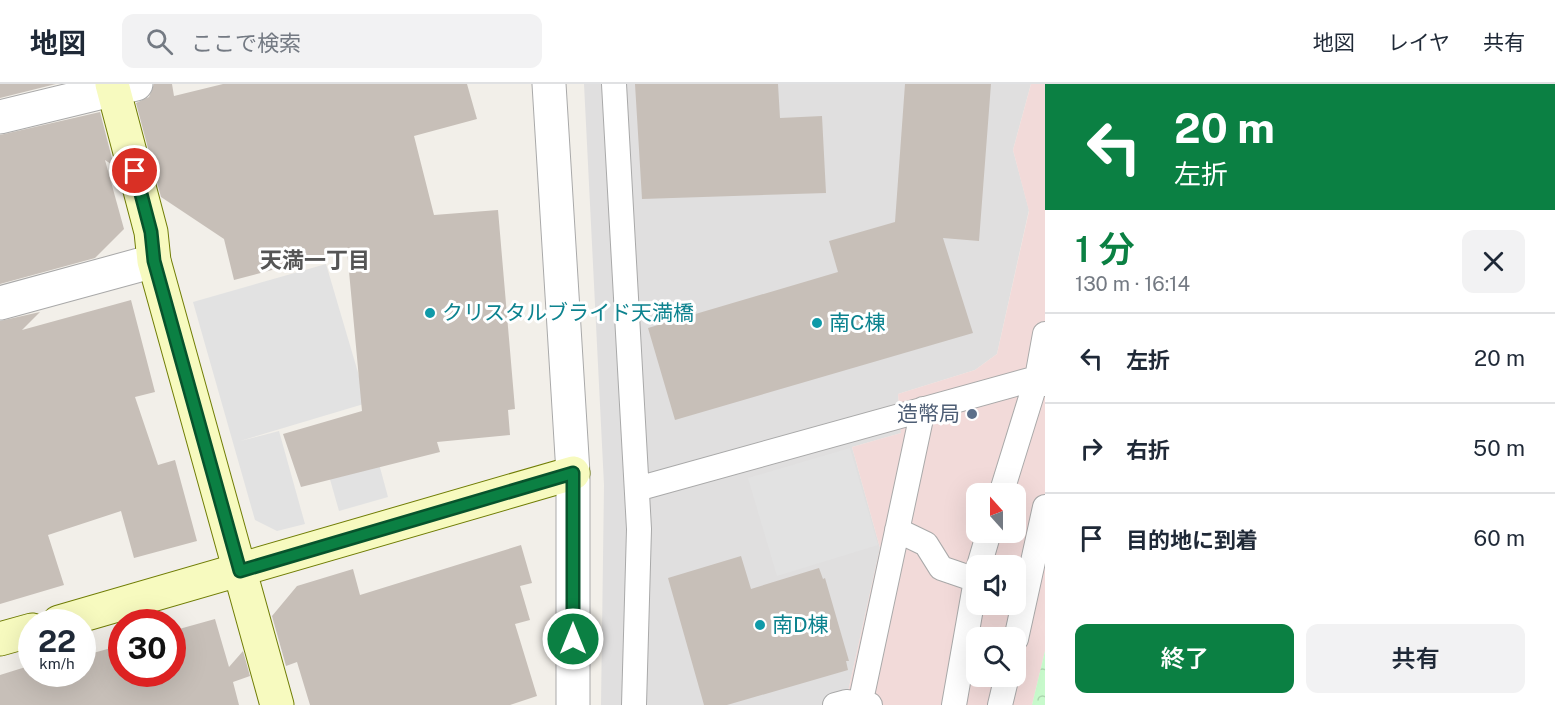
<!DOCTYPE html>
<html lang="ja">
<head>
<meta charset="utf-8">
<style>
	:root { --surface:#fff; --page:#f2f2f3; --text:#1f2937; --muted:#747a83; --line:#e0e1e3; --accent:#0b8043 }
	body { margin:0; font-family:"Public Sans","Noto Sans JP",sans-serif; background:var(--page); color:var(--text); height:100vh; display:flex; flex-direction:column; font-size:22px; white-space:nowrap }
	* { box-sizing:border-box; margin:0 }
	p { font-size:20px; color:var(--muted) }
	.icon { flex:none; width:33px; height:33px; fill:none; stroke:currentColor; stroke-width:2; stroke-linecap:round; stroke-linejoin:round }
	.map { position:relative; flex:1; overflow:hidden }
	.drawer { display:flex; flex-direction:column; background:var(--surface); width:510px }
	.drawer>* { flex:none }
	.banner { background:#0b8043; color:#fff; overflow:hidden }
	.needle { width:39px; rotate:339deg }
	.tools { position:absolute; left:966px; top:399px; display:grid; gap:12px }
	.tools a { display:grid; place-items:center; width:60px; height:60px; border-radius:12px; background:var(--surface); box-shadow:0 6px 24px #0002; font-size:30px }
	.speed { position:absolute; left:18px; top:525px; display:flex; gap:12px; font-size:30px; font-weight:700; text-align:center }
	.speed>* { display:grid; place-content:center; width:78px; height:78px; border-radius:50%; background:var(--surface); box-shadow:0 6px 24px #0002; line-height:1 }
	.speed small { font-size:15px; font-weight:400 }
	.speed .limit { border:9px solid #d22; background:#fff; color:#111 }
	.pin { position:absolute; display:grid; place-items:center; width:51px; height:51px; color:#fff; margin:-26px; border:3px solid #fff; border-radius:50%; box-shadow:0 2px 6px #0007 }
	.me { position:absolute; width:66px; margin:-33px; rotate:0deg; stroke-linejoin:round; filter:drop-shadow(0 0 4px #0008) }
	.turn { display:flex; align-items:center; gap:21px; height:126px; padding:0 30px; font-size:27px }
	.turn .icon { width:78px; height:78px; stroke-width:2.5 }
	.turn b { display:block; font-size:42px; line-height:51px }
	.round { display:grid; place-items:center; flex:none; width:63px; height:63px; border-radius:12px; background:var(--page) }
	.summary { display:flex; align-items:center; justify-content:space-between; height:102px; padding:0 30px }
	h1 { font-size:36px; font-weight:600; line-height:45px; color:var(--accent) }
	.button { display:flex; gap:12px; margin-top:auto; padding:12px 30px }
	.button a { flex:1; height:69px; border-radius:12px; background:var(--accent); color:#fff; font-size:24px; font-weight:600; line-height:69px; text-align:center }
	.button a+a { background:var(--page); color:var(--text) }
	ul { padding:0; list-style:none }
	li { display:flex; align-items:center; gap:18px; height:90px; padding:0 30px; border-top:2px solid var(--line) }
	li div { flex:1 }
	li b { display:block; font-size:22px }
	li em { font-style:normal }
	header { display:flex; align-items:center; gap:36px; box-sizing:border-box; height:84px; padding:0 30px; background:var(--surface); border-bottom:2px solid var(--line) }
	header strong { font-size:28px }
	nav { display:flex; gap:33px; margin-inline-start:auto; font-size:21px }
	.search { width:420px; height:54px; background:var(--page); display:flex; align-items:center; gap:15px; box-sizing:border-box; padding:0 21px; border-radius:12px; color:var(--muted); font-size:22px }
	main { display:flex; flex:1; min-height:0 }
	.map>svg:first-child { display:block }
</style>
</head>
<body>
<header>
<strong>地図</strong>
<div class="search"><svg class="icon" aria-label="search" viewBox="0 0 24 24"><circle cx="10" cy="10" r="6"/><path d="M15 15l6 6"/></svg>ここで検索</div>
<nav><a>地図</a><a>レイヤ</a><a>共有</a></nav>
</header>
<main>
<div class="map">
<svg width="1045" height="621" viewBox="0 0 1045 621">
	<defs>
		<pattern id="park-crowns" width="20" height="18" patternUnits="userSpaceOnUse" patternTransform="scale(1.5)"><rect width="20" height="18" fill="#c8facc"/><path d="M2 6a3 3 0 1 1 6 0M12 15a3 3 0 1 1 6 0" fill="none" stroke="#acd6af"/></pattern>
	</defs>
	<rect width="100%" height="100%" fill="#f2efe9"/>
	<path fill="#e0dfdf" d="M584,0H1031L1013,66L1029,126L997,270L975,286L898,310L901,349L852,363L880,464L845,621H601L604,401Z"/>
	<path fill="#f2dad9" fill-rule="evenodd" d="M1031,0H1045V567L1032,621H845L880,464L852,363L901,349L898,310L975,286L997,270L1029,127L1013,66ZM976,410H1016V448H976ZM976,482H1016V520H976ZM976,554H1016V592H976Z"/>
	<path fill="url(#park-crowns)" d="M1045,567V621H1032Z"/>
	<path fill="#e2e2e2" d="M326,180L367,319L240,357L279,347L305,440L277,447L255,436L193,218Z
		M366,332L388,413L339,427L316,346Z
		M850,364L878,461L777,492L748,394Z"/>
	<path fill="#c7bfb8" d="M0,0H56L0,14Z
		M154,0H172L174,12L223,0H467L477,35L414,52L434,131L498,126L515,325L508,326L510,351L437,358L440,368L301,403L283,350L362,327L347,166L234,196L224,155L161,113L136,19L149,13Z
		M635,0H778L780,34L822,32L826,109L642,115Z
		M905,0H991L979,157L943,154L973,249L675,336L648,244L838,188L829,157L895,138Z
		M100,28L114,82L105,76L124,145L95,174L0,200V51Z
		M131,216L155,308L135,313L158,381L175,376L197,457L134,474L121,427L48,451L64,501L0,520V237L40,228L22,246Z
		M521,461L532,499L520,502L530,536L515,540L537,612L510,621H310L297,578L286,582L272,532L297,502L353,485L360,511Z
		M741,472L751,505L819,484L823,495L825,494L849,577H846L848,586L727,621H704L668,494Z
		M215,535L229,583L243,567L250,592L233,598L239,621H0V591L32,581V590H82V566L91,563L93,569L122,561V590H172V547Z"/>
	<g fill="none" stroke-linecap="round" stroke-linejoin="round">
		<defs>
			<path id="lane" d="M614,0L639,445L634,621
				M637,405L1037,294L1045,300
				M1001,410L1037,294L1045,250
				M897,446L926,460L941,484L976,496
				M979,482L989,448
				M1016,555L1045,423
				M835,621L846,618L870,621
				M860,621L923,325
				M954,621L976,496
				M1000,621L1007,592"/>
			<path id="street" d="M549,0L573,389V621
				M0,33L136,0
				M0,219L154,177"/>
			<path id="secondary" d="M112,0L151,148L154,177L277,621
				M59,538L573,389
				M0,555L32,546"/>
		</defs>
		<use href="#lane" stroke="#a9a9a9" stroke-width="26"/>
		<use href="#street" stroke="#a9a9a9" stroke-width="35"/>
		<use href="#secondary" stroke="#707d05" stroke-width="35"/>
		<use href="#lane" stroke="#fff" stroke-width="24"/>
		<use href="#street" stroke="#fff" stroke-width="33"/>
		<use href="#secondary" stroke="#f7fabf" stroke-width="33"/>
	</g>
	<g fill="none" stroke-linecap="round" stroke-linejoin="round">
		<defs>
			<path id="route" d="M135,87L151,148L154,177L240,487L573,389V555"/>
		</defs>
		<use href="#route" stroke="#07532c" stroke-width="15"/>
		<use href="#route" stroke="#0b8043" stroke-width="10"/>
	</g>
	<g fill="#0f9aa8" stroke="#fff" stroke-width="2">
		<circle cx="430" cy="229" r="6"/>
		<circle cx="817" cy="239" r="6"/>
		<circle cx="760" cy="541" r="6"/>
	</g>
	<circle fill="#5c6f8a" stroke="#fff" stroke-width="2" cx="972" cy="330" r="6"/>
	<g text-anchor="middle" stroke-width="6" stroke-linejoin="round" paint-order="stroke">
		<g font-size="21" fill="#0d838f" stroke="#fff" text-anchor="start">
			<text x="442" y="236">クリスタルブライド天満橋</text>
			<text x="829" y="246">南C棟</text>
			<text x="772" y="548">南D棟</text>
		</g>
		<g font-size="21" fill="#4e5e75" stroke="#fff" text-anchor="end">
			<text x="960" y="337">造幣局</text>
		</g>
		<g font-size="22" font-weight="bold" fill="#555" stroke="#fff">
			<text x="315" y="184">天満一丁目</text>
		</g>
	</g>
</svg>
<div class="tools">
<a><svg class="needle" viewBox="-14 -14 28 28"><path d="M0-13l5 13h-10z" fill="#e53935"/><path d="M0 13l5-13h-10z" fill="#747a83"/></svg></a>
<a><svg class="icon" aria-label="sound" viewBox="0 0 24 24"><path d="M4 9h4l5-4v14l-5-4H4zM17 9q2 3 0 6"/></svg></a>
<a><svg class="icon" aria-label="search" viewBox="0 0 24 24"><circle cx="10" cy="10" r="6"/><path d="M15 15l6 6"/></svg></a>
</div>
<div class="speed"><div>22<small>km/h</small></div><div class="limit">30</div></div>
<div class="pin" style="left:135px;top:87px;background:#d93025"><svg class="icon" aria-label="arrive" viewBox="0 0 24 24"><path d="M6 21V4h12l-3 4 3 4H6"/></svg></div>
<svg class="me" style="left:573px;top:555px" viewBox="-20 -20 40 40"><circle r="17" fill="#0b8043" stroke="#fff" stroke-width="3"/><path d="M0-11L8 9 0 5-8 9z" fill="#fff"/></svg>
</div>
<section class="drawer">
<div class="banner">
<div class="turn"><svg class="icon" aria-label="left" viewBox="0 0 24 24"><path d="M17 20v-9H6M10 6l-5 5 5 5"/></svg><div><b>20 m</b>左折</div></div>
</div>
<div class="summary"><div><h1>1 分</h1><p>130 m · 16:14</p></div><a class="round"><svg class="icon" aria-label="close" viewBox="0 0 24 24"><path d="M6 6l12 12M18 6L6 18"/></svg></a></div>
<ul>
<li><svg class="icon" aria-label="left" viewBox="0 0 24 24"><path d="M17 20v-9H6M10 6l-5 5 5 5"/></svg><div><b>左折</b></div><em>20 m</em></li>
<li><svg class="icon" aria-label="right" viewBox="0 0 24 24"><path d="M7 20v-9h11M14 6l5 5-5 5"/></svg><div><b>右折</b></div><em>50 m</em></li>
<li><svg class="icon" aria-label="arrive" viewBox="0 0 24 24"><path d="M6 21V4h12l-3 4 3 4H6"/></svg><div><b>目的地に到着</b></div><em>60 m</em></li>
</ul>
<div class="button"><a>終了</a><a>共有</a></div>
</section>
</main>
</body>
</html>
